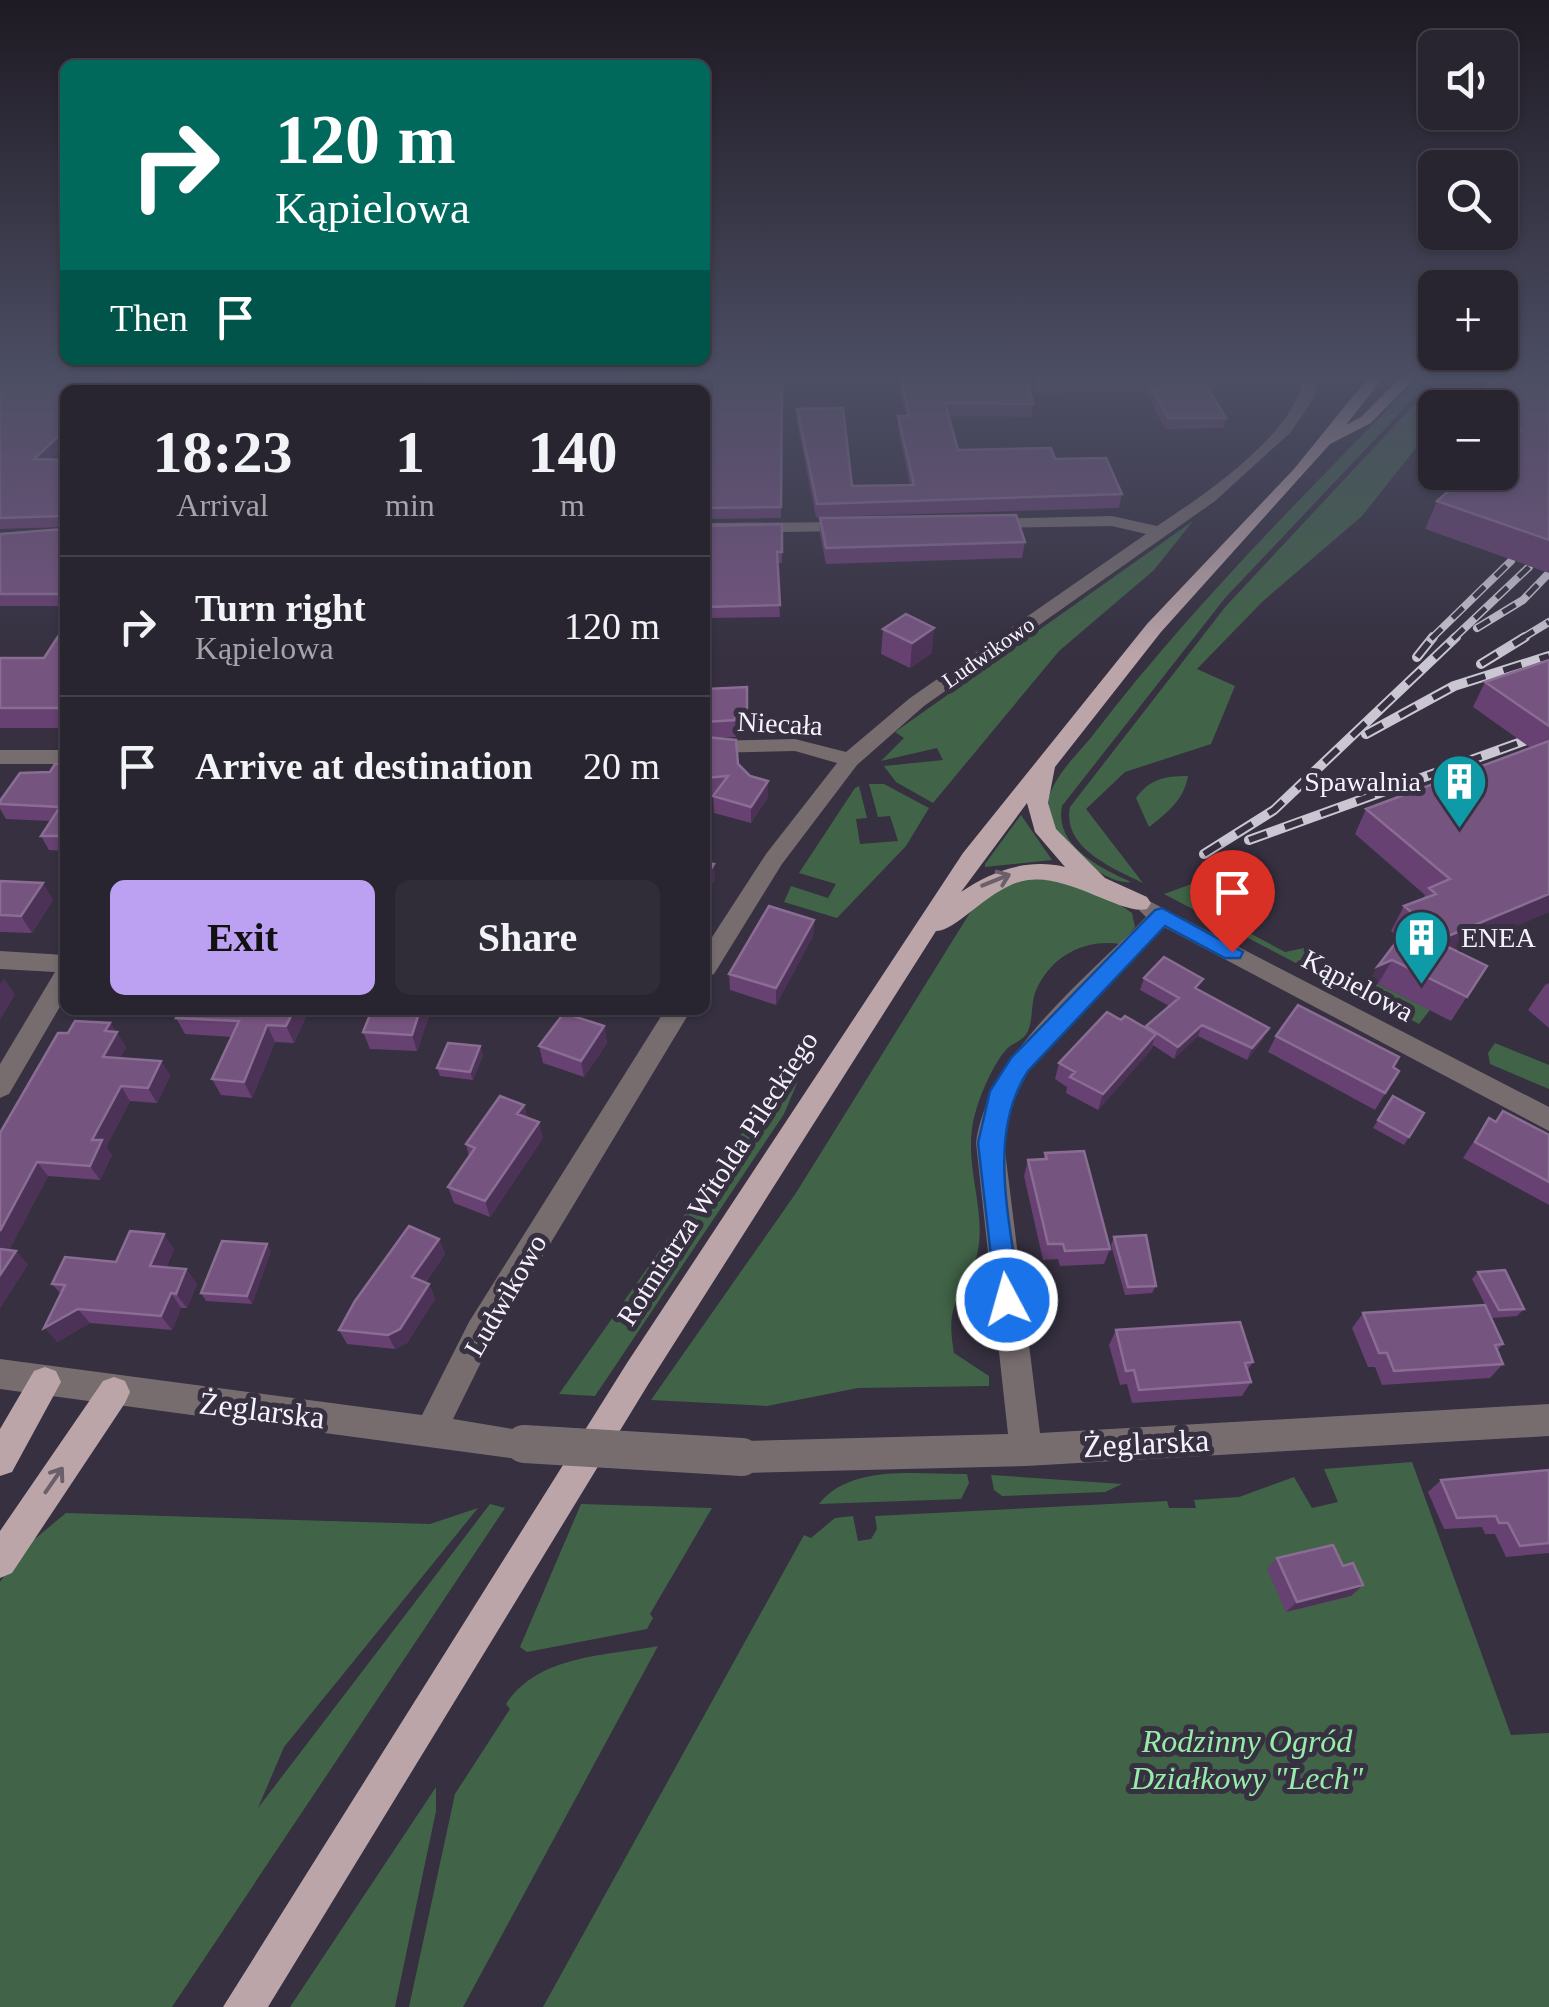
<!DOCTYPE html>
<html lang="en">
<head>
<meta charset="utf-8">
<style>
	:root { --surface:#282430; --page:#302c38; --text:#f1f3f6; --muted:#a5a4ab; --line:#44414c; --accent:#bca0f2 }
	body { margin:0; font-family:Georgia,serif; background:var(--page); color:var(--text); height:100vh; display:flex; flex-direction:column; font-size:38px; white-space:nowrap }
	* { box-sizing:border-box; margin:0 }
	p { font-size:32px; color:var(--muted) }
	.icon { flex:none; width:55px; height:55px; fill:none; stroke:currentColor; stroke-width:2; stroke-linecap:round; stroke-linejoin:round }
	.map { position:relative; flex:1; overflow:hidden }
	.sheet { position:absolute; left:60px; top:385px; width:650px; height:630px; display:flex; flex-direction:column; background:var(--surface); border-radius:15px; box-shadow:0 2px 8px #0004,0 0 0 2px var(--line) }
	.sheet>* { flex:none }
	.hud { position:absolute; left:60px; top:60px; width:650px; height:305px; border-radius:15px; box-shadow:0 2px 8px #0004,0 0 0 2px var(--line); background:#00695c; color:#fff; overflow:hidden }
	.tools { position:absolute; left:1418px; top:30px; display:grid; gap:20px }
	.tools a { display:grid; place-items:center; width:100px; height:100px; border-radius:15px; background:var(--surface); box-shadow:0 2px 8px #0004,0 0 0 2px var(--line); font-size:50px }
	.pin { position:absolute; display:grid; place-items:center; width:85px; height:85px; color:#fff; margin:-102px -42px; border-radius:50% 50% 50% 0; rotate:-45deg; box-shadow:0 0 10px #0007 }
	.pin .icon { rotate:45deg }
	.me { position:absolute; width:110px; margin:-55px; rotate:354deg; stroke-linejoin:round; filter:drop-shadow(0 0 8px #0008) }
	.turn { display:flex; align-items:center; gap:35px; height:210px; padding:0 50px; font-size:45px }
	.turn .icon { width:130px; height:130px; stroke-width:2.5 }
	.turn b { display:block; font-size:70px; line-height:85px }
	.then { display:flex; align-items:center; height:95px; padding:0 50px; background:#0003; gap:20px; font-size:38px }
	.eta { display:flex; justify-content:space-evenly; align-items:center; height:170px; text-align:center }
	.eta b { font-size:60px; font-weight:600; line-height:70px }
	.primary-button { display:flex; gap:20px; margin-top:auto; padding:20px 50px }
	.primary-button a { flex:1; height:115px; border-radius:15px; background:var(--accent); color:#111; font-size:40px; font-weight:600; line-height:115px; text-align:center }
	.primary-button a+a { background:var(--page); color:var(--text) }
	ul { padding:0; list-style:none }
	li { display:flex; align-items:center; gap:30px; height:140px; padding:0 50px; border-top:2px solid var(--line) }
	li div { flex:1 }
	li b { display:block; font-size:38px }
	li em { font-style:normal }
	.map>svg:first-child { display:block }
</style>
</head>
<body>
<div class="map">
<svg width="1549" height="2007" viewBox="0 0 1549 2007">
	<rect width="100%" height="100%" fill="#363040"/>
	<path fill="#416448" d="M1417,379H1432L1225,598L1062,806C1054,846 1101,868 1131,882C1114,884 1091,868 1078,856C1064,842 1047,827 1048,805C1049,780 1078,754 1093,735C1191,607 1304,495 1417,379Z
		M1438,379H1481L1451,407L1435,408V424L1362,516L1263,601L1197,669L1235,686L1211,744L1125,772L1086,809L1143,883C1112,868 1062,848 1070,807L1226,606Z
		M1193,521L1154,570L1059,651L933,803L896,782L884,766L943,760L937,748L881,761L904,738L895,732Z
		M1188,776C1184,800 1167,813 1149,827L1136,798C1150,779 1164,776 1188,776Z
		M869,784H884L929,808L906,846L837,918L784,902L791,886L828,898L836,884L799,873L855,788L859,786L867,818L856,819L860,844L898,841L890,816L878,817Z
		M1021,815L1052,860L985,867V864Z
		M1029,879C1066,879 1102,891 1132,913L1135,927L1120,944C1084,938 1049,957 1035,993C1031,1005 1033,1019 1028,1031C1024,1041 1011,1043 1005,1051C990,1069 975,1106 972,1129C966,1172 988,1217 976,1259C964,1303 944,1296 954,1353L989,1376V1386L858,1388L767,1406L651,1400L796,1193L976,903L992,890Z
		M1197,882L1216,915L1285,952L1304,948L1311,971L1164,894Z
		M1362,981H1372L1430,1010L1419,1024L1353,989Z
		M1495,1043L1549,1065V1089L1490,1064L1488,1053Z
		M803,1046L812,1048L784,1114L595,1396L559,1394Z
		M1412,1462L1511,1735L1549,1733V2007H543L804,1535L811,1538L835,1518L853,1516L858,1541L871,1539L877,1529L875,1516L1167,1501L1169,1508H1196L1194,1500L1239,1497L1294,1477L1312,1508L1338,1502L1324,1469Z
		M967,1474L969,1483L961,1499L819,1504C851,1463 920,1475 967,1474Z
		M991,1475L1122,1484L1105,1492L1002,1496L994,1490Z
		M490,1504L505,1508L172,2007H0V1582L24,1548L66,1513L430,1524L478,1508L284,1747L258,1808Z
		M581,1504L712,1508L650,1614L653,1618L647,1629L527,1652L520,1647Z
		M658,1646L463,2007H409L455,1794L510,1709L506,1704C538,1655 605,1656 658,1646Z
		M436,1787V1811L395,2007H290Z"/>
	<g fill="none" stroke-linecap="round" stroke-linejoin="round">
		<path fill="#776d6f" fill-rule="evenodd" d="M212,379H404L397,383L217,386L212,385Z
			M1304,379H1318L1314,398L1291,432L1215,501L924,706L857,765L782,864L714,974L705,977V948L766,854L837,763L795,751L705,753V741L795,739L846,752L910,698L1146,534L1112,526L986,528L980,527V519L1112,516L1157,526C1205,494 1291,437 1304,379Z
			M857,522V530L851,531L705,533V523Z
			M0,750H65V764H0Z
			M1151,902L1549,1107V1131L1164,927L1028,1072L1013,1102L1004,1143L1040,1433L1549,1404V1436L1026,1466L742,1473L730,1468L726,1457L730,1446L742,1441L1008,1434L976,1143C988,1054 1085,980 1146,917L1139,910Z
			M0,951L65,955V998L9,1094L0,1098V1064L55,972L0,969Z
			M665,1010H691L491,1342L453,1419L536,1433L540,1444L536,1455L524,1460L0,1389V1359L422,1415L469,1322Z"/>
		<path fill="#bba5a9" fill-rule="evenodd" d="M1367,379H1382L1346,425L1361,417L1399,379H1414L1371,423L1330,444L1161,632L1055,767L1048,803L1056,829L1105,878L1147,897L1151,903L1147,909C1124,916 1069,874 1028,880C991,885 957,932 936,931L649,1383L268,2007H223L627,1363L963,853L1147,624L1294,469ZM1027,803L1035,832L1065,867C1027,858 992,871 961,892Z
			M45,1367L56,1371L61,1382L12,1472L0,1476V1429L34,1371Z
			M114,1377L125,1381L130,1392L125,1403L12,1573L0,1578V1531L103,1381Z"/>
		<defs>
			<path id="rail-far1" d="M1477,628L1523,600L1548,574
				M1431,639L1511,561
				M1453,639L1529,567
				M1521,639L1549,622"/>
			<path id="rail" d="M1417,657L1433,637
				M1481,664L1525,637
				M1366,734L1454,686L1549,656
				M1249,840L1549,732
				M1204,854L1274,810L1456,637"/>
		</defs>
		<use href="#rail-far1" stroke="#cac6d2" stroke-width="8"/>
		<use href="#rail" stroke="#cac6d2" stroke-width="10"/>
		<use href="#rail-far1" stroke="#363040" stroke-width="5" stroke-dasharray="15" stroke-linecap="butt"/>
		<use href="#rail" stroke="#363040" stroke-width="6" stroke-dasharray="19" stroke-linecap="butt"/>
		<path stroke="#776d6f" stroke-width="38" d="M524,1444L742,1457"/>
	</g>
	<path fill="#674171" d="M901,379L1033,404L1031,417L949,416L958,450L1055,459L1122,494L1119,508L816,517L797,422V409L852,486L910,485L898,429V416H906L900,390Z
		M1035,379H1220L1218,390H1209L1226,418L1223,428L1165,429L1146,391L1035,393Z
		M1549,379V573L1425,529L1437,501L1500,472V408H1473L1480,392Z
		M782,380L781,518L705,519V405H714Z
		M0,382L253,389L65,390V445L50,460H65L64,606H0V534L64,529L63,527L0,529Z
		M820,518L1025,542L1022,558L826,564L820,535Z
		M782,524V563H777L780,617L705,618V526Z
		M65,626V728H0V658H44Z
		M883,629L932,653L910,668L881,654Z
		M706,650L707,689L747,687L748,726L735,727L736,737L714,738L750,776L768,781V797L751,823L714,813L713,796L715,794H705V651Z
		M1549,660V912L1457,951L1487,966L1451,1021L1378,984L1365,990L1378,966L1399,938L1391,931L1404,906L1423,899L1425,895L1355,834L1366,809L1531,748L1473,707L1485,682Z
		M65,764V851L49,850L41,836L51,821L6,819L0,809V801Z
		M0,881L53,900L32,933L0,932Z
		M814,920L813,936L776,1005L730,990L729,974Z
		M1144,978L1199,990L1263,1039L1247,1060L1198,1036L1174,1059L1153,1045L1150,1051L1098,1110L1066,1093L1067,1087L1055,1079L1059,1063L1121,1020L1145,1028L1169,1006L1140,990Z
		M1549,983V1028L1528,1010L1545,985Z
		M309,1010L294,1043L275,1042L252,1098L221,1095L212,1079L232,1037L185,1034L176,1018Z
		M372,1010H427L429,1016L417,1051L370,1049L363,1032Z
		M110,1023L126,1047L120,1058L161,1061L170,1076L157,1103L130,1101L106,1147L112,1155L100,1180L48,1176L9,1250L28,1264L0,1308V1133L68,1033Z
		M604,1026L607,1043L584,1077L543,1063L539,1046Z
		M1276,1036L1393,1067L1399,1071L1375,1110L1268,1052Z
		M480,1046L483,1055L473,1080L440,1076L437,1068Z
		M524,1105L527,1118L543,1138L490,1217L454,1203L448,1187L469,1156L466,1144Z
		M1503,1111L1549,1135V1205L1463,1158L1489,1118L1495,1122Z
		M1424,1113L1404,1145L1373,1128L1378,1120Z
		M1045,1153L1110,1249L1104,1264L1060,1266L1058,1259L1043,1260L1024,1176L1028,1160L1043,1159Z
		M1114,1237L1156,1286L1152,1293L1125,1295L1111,1245Z
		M439,1239L445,1254L425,1283L429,1284L435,1299L407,1343L395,1349L347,1344L339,1330Z
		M174,1249L166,1268L186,1269L197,1284L187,1308H181L172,1330L90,1323L57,1342L61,1294L52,1284L116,1262Z
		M271,1251L252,1304L206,1301L201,1293Z
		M1478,1272L1524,1309L1517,1316L1492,1318L1472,1279Z
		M1363,1313L1503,1344L1497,1351L1503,1364L1490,1378L1382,1385L1375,1367H1368L1352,1328Z
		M1116,1330L1253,1362L1247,1371L1251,1382L1242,1396L1132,1403L1127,1384L1120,1385L1109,1345Z
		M1549,1470V1553L1506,1557L1495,1534H1485L1482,1527L1444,1529L1428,1492L1441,1480Z
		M1277,1558L1343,1566L1363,1585L1351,1596L1286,1612L1267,1569Z"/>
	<path fill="#4d3257" d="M250,379L253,390H244Z
		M65,430V445L39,471L34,459Z
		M65,584V605L64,606L59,594Z
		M934,628L932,653L910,668L912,643Z
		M768,781V797L751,823V807Z
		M714,864L715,880L705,895V878Z
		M43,883L53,900L32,933L21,916Z
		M1549,894V912L1422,966L1436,941Z
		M814,920L813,936L776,1005V988Z
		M1392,960L1378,984L1365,990L1378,966Z
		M4,978L15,995L0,1020V984Z
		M294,1010H309L294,1043L286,1026Z
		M420,1010H427L429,1016L417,1051L412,1035Z
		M110,1023L126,1047L112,1072L103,1057L105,1031Z
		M267,1025L275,1042L252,1098L244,1082Z
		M1202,1025L1198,1036L1174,1059L1178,1047Z
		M604,1026L607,1043L584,1077L581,1061Z
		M1269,1028L1263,1039L1247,1060L1252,1048Z
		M1156,1034L1150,1051L1098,1110L1103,1094Z
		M480,1046L483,1055L473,1080L470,1072Z
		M161,1061L170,1076L157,1103L148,1088Z
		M121,1086L130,1101L106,1147L112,1155L100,1180L90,1166L92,1140Z
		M524,1105L528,1121L517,1114Z
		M539,1122L543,1138L490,1217L485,1201Z
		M37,1162L48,1176L3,1262L0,1259V1231Z
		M164,1234L174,1249L160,1281L150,1266Z
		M439,1239L445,1254L418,1292L412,1277Z
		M267,1244L271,1251L252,1304L247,1296Z
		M16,1251L28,1264L0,1308V1275Z
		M186,1269L197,1284L187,1308L176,1294Z
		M429,1284L435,1299L407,1343L395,1349L388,1335Z
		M171,1293L181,1308L172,1330L161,1316Z
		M78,1309L90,1323L57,1342L44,1328Z
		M1363,1585L1351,1596L1286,1612L1297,1602Z"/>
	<path fill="#765480" stroke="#8a6d93" stroke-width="2.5" d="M173,379H250L244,390H65V430L34,459L65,460V584L59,594H0V534L64,529L60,516L0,518V382Z
		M428,379H634L633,390H424Z
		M714,379L782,380L781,507L705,508V405H714Z
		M901,379H1027L1033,404L945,403L958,450L1051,448L1055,459L1106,458L1122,494L817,504L797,409L843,408L852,486L914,485L898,416H909Z
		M1036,379H1220L1203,380L1226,418H1168L1148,381L1036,383Z
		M1496,379H1549V540L1437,501L1471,472H1500V448L1522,430L1500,422L1522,405L1480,392Z
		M1016,515L1025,542L826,548L820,518Z
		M782,524V552H777L780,605L705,607V526Z
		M906,614L934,628L912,643L883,629Z
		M65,626V708H0V658H44Z
		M706,650V689L747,687V710L735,711V720L705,722V651Z
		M1549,660V726L1485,682Z
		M705,737L736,740L738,764L750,776L768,781L751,807L713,796L728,776L705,778Z
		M1549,741V894L1436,941L1487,966L1467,997L1392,960L1378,966L1416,916L1404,906L1436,894L1429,888L1450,879L1366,809Z
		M55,764H65V836H41L60,807L0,804V801L20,773L50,772Z
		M705,862L714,864L705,878Z
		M0,881L43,883L21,916L0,915Z
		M769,906L814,920L776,988L729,974Z
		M1164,957L1203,979L1195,988L1269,1028L1252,1048L1202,1025L1178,1047L1146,1026L1179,998L1144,978Z
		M1298,1005L1399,1057L1393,1067L1399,1071L1385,1093L1276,1036Z
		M180,1010H294L286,1026L267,1025L244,1082L212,1079L239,1021L176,1018Z
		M372,1010H420L412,1035L363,1032Z
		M1107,1012L1121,1020L1125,1016L1156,1034L1103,1094L1070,1077L1075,1072L1059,1063Z
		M564,1013L604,1026L581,1061L539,1046Z
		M75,1021L110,1023L105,1031L117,1032L103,1057L161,1061L148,1088L121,1086L92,1140H102L90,1166L37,1162L0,1231V1133L58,1033H68Z
		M448,1043L480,1046L470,1072L437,1068Z
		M500,1096L524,1105L517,1114L539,1122L485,1201L448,1187L475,1148L466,1144Z
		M1393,1096L1424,1113L1409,1137L1378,1120Z
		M1503,1111L1549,1135V1182L1475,1142L1489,1118L1496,1122Z
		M1084,1151L1110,1249L1065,1251L1063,1244H1048L1028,1160L1047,1159L1045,1153Z
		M409,1226L439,1239L412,1277L429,1284L400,1329L388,1335L339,1330L355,1301Z
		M130,1231L164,1234L150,1266L186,1269L176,1294L171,1293L161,1316L78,1309L44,1328L65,1285L52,1284L65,1257L116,1262Z
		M1146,1235L1156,1286L1128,1287L1114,1237Z
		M222,1241L267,1244L247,1296L201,1293Z
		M0,1249L16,1251L0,1275Z
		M1505,1270L1524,1309L1499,1310L1478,1272Z
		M1485,1305L1503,1344L1495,1345L1503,1364L1394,1371L1387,1353H1379L1363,1313Z
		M1240,1322L1253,1362L1245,1363L1251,1382L1139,1390L1134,1370L1126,1371L1116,1330Z
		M1549,1470V1543L1520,1546L1508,1523H1499L1496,1516L1457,1518L1441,1480Z
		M1333,1545L1343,1566L1353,1563L1363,1585L1297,1602L1277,1558Z"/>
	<defs><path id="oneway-shaft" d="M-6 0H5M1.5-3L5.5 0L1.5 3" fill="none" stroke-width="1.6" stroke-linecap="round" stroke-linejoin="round" transform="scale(2.5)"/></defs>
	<g stroke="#6b5f6a">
		<use href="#oneway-shaft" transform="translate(996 880) rotate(-22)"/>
		<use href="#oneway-shaft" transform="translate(54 1480) rotate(-55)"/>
	</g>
	<linearGradient id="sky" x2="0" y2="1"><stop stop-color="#1e1a23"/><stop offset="0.57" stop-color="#4c4e64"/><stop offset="1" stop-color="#4c4e64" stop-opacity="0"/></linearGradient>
	<rect width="1549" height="660" fill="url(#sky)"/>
	<path fill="#1a73e8" stroke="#114b97" stroke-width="2.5" d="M1162,908L1243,952L1240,958H1225L1165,926L1028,1071C985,1137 1012,1226 1020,1300L1016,1309L1007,1312L997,1309L978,1143L990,1091L1011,1058L1155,910Z"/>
	<defs>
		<symbol id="building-pin" viewBox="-11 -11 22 30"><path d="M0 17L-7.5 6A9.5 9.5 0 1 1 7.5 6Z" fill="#0f9aa8" stroke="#363040"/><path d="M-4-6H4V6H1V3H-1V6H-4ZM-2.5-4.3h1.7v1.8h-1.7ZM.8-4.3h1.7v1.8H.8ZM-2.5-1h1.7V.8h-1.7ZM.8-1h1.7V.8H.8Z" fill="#fff"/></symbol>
	</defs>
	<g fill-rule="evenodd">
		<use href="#building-pin" x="1428" y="750" width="63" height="86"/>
		<use href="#building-pin" x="1390" y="906" width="63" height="86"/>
	</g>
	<g text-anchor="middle" stroke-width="10" stroke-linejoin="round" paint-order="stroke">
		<g font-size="22" fill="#f6f2fd" stroke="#363040">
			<text transform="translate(988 652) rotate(-35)" y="8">Ludwikowo</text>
		</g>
		<g font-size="28" fill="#f6f2fd" stroke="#363040">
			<text transform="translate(780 723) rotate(3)" y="10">Niecała</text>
			<text transform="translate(1358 985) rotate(28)" y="10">Kąpielowa</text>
			<text transform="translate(717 1178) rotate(-57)" y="10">Rotmistrza Witolda Pileckiego</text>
			<text transform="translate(505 1295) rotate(-60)" y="10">Ludwikowo</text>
		</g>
		<g font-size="28" fill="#f6f2fd" stroke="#363040" text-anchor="end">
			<text x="1421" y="791">Spawalnia</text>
			<text x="1461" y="947" text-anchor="start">ENEA</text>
		</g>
		<g font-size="32" fill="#f6f2fd" stroke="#363040">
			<text transform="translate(262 1410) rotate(7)" y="11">Żeglarska</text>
			<text transform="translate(1146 1443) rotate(-3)" y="11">Żeglarska</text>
		</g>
		<g font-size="32" font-style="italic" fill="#96eca8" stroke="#363040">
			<text x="1247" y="1752">Rodzinny Ogród<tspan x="1247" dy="37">Działkowy "Lech"</tspan></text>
		</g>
	</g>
</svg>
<div class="tools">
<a><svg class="icon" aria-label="sound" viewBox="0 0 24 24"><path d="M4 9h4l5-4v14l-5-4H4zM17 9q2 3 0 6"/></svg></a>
<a><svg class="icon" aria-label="search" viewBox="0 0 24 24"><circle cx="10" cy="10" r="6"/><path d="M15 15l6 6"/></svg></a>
<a>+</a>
<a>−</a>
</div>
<div class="pin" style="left:1232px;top:952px;background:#d93025"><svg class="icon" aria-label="arrive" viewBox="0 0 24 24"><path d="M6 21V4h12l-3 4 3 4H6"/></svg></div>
<svg class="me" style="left:1007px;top:1300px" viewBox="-20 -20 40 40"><circle r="17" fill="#1a73e8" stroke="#fff" stroke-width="3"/><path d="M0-11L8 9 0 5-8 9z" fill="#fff"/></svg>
<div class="hud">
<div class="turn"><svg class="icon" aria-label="right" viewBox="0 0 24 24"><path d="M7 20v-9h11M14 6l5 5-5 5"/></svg><div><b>120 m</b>Kąpielowa</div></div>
<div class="then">Then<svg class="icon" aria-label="arrive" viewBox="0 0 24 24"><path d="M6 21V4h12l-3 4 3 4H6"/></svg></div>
</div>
<section class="sheet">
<div class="eta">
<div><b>18:23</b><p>Arrival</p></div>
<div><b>1</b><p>min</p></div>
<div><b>140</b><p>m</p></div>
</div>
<ul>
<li><svg class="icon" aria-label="right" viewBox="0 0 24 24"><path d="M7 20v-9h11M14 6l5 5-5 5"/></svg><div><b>Turn right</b><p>Kąpielowa</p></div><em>120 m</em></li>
<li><svg class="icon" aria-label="arrive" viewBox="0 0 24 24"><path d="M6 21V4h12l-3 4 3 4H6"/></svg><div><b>Arrive at destination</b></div><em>20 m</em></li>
</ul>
<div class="primary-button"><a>Exit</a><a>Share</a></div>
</section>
</div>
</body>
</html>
